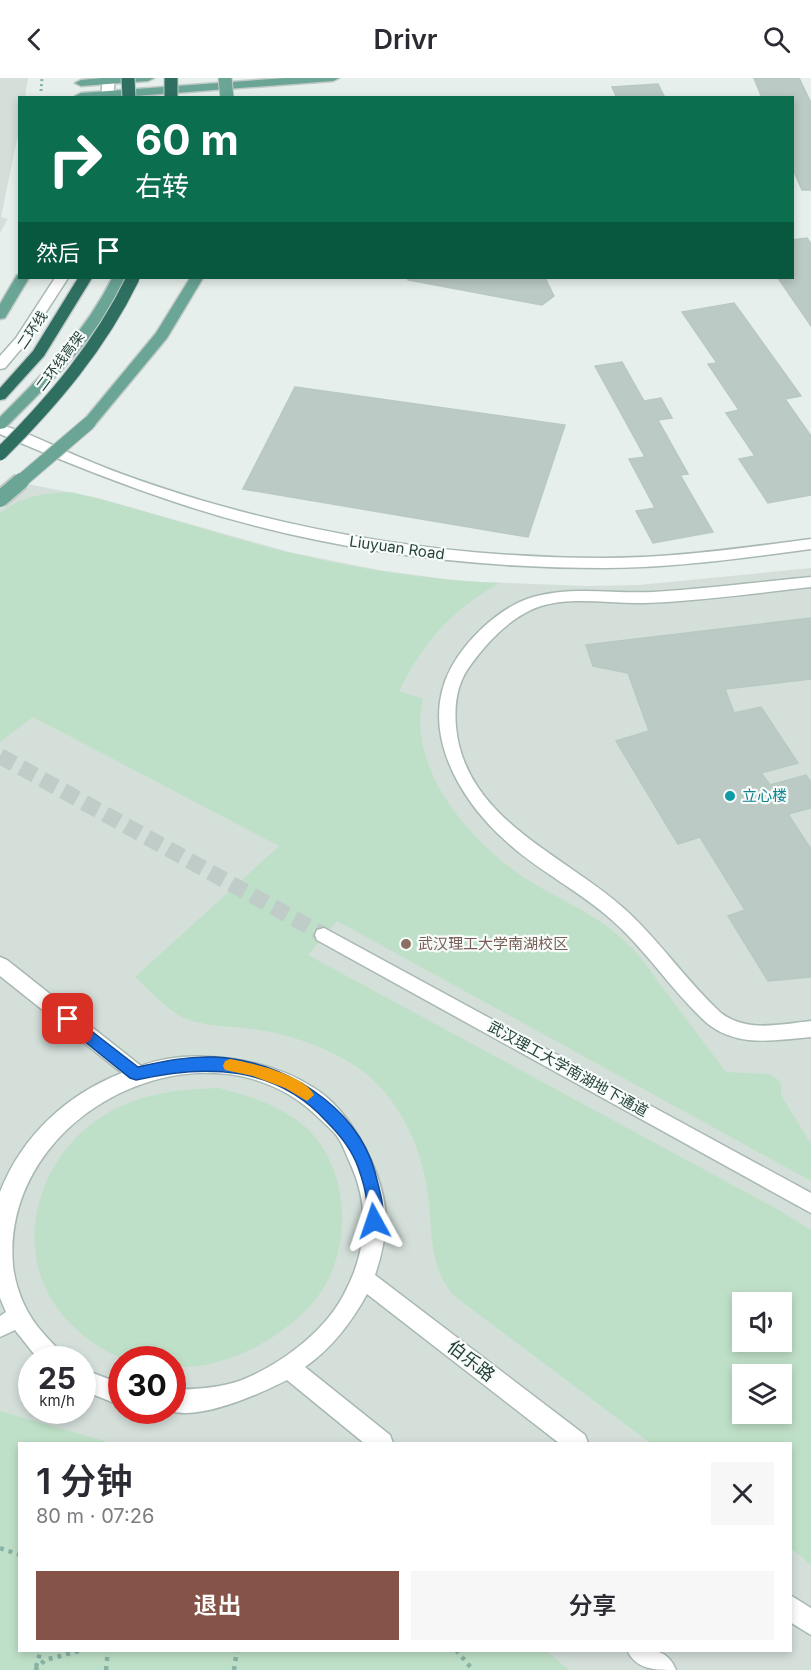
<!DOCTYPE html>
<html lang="zh">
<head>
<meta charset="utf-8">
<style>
	:root { --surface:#fff; --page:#f7f7f7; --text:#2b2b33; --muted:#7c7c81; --accent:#855347 }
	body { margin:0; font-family:Inter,"Noto Sans SC",sans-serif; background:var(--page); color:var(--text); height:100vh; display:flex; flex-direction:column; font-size:22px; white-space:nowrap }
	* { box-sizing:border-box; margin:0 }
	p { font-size:20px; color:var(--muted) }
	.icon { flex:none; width:33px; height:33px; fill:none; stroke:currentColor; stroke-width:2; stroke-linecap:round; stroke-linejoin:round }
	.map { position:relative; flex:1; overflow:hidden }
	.sheet { position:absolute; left:18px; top:1364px; width:774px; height:210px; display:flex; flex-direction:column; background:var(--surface); border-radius:0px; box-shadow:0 3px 9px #0003 }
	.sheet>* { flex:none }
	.banner { position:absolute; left:18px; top:18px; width:776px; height:183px; border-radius:0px; box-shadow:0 3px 9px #0003; background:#0b6e4f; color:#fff; overflow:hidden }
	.buttons { position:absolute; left:732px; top:1214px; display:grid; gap:12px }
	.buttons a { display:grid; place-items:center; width:60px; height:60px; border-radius:0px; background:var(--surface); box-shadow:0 3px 9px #0003; font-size:30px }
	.speed { position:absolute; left:18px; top:1268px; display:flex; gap:12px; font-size:30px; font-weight:700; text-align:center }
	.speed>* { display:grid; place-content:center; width:78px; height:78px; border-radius:50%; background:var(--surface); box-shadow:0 3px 9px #0003; line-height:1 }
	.speed small { font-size:15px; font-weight:400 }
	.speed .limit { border:9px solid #d22; background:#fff; color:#111 }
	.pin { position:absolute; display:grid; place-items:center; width:51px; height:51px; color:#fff; margin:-26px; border-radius:12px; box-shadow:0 3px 9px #0006 }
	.me { position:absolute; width:66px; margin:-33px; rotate:355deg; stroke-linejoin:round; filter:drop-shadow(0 0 4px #0008) }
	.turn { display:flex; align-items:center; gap:21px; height:126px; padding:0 18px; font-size:27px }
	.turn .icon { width:78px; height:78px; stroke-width:2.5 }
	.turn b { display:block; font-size:42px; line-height:51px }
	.then { display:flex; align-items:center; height:57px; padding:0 18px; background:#0003; gap:12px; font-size:22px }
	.round { display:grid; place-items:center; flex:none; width:63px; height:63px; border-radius:0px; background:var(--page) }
	.summary { display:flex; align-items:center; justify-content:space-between; height:102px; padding:0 18px }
	h1 { font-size:36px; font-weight:600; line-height:45px }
	.cta { display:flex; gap:12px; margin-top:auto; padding:12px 18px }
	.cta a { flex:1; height:69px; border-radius:0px; background:var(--accent); color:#fff; font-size:24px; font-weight:600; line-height:69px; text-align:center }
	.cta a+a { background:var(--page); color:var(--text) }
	header { display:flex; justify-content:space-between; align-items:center; height:78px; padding:0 18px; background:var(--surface); font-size:27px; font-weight:600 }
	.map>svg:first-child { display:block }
</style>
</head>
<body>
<header><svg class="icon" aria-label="back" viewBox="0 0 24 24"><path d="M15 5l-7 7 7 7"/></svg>Drivr<svg class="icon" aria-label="search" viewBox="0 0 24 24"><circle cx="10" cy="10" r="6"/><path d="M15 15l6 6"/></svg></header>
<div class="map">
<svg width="811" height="1592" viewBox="0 0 811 1592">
	<rect width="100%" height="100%" fill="#e6efeb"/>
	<path fill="#d4dfda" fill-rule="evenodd" d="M0,0H28L25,19L20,20L19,52L1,139L8,141L0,155Z
		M8,402L98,420L289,474L379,492L459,503L587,508L639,507L811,490V1592H0V409ZM742,1224H782V1263H742ZM32,1281H82V1332H32ZM122,1281H172V1332H122ZM742,1296H782V1335H742ZM20,1365H790V1572H20Z"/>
	<path fill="#bfe0c8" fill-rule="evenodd" d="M71,414C144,431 214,456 287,474C356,491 428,502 499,505C450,534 425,562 399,613L423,621C407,690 468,761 522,798C561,824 597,834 632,870C644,882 653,897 663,910C684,938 705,966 726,994L770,996L781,1004V1017L811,1066V1103L337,843L308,877L779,1132L811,1152V1487L791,1470L790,1365H650L454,1218C427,1187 433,1148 427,1110C421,1070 402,1029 372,1001C343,974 291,956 252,951C230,948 205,949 184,940C166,931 150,913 135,899L279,768L33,639L0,664V435C21,418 45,415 71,414ZM742,1224H782V1263H742ZM742,1296H782V1335H742Z
		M219,1010C249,1018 277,1026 302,1046C350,1086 354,1168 319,1217C302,1240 279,1256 256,1269C232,1281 200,1292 173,1288L172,1281C158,1281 141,1283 127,1281C106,1277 81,1257 67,1242C2,1172 41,1060 126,1026C157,1013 186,1011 219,1010Z
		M0,1333L111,1365H20V1572H545L569,1592H0Z"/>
	<path fill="#bbcac4" stroke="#b8c9c2" stroke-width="1.5" d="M754,0H799L811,25V112H802L792,89V20H762Z
		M658,6L665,20H617L612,9Z
		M807,160L811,166V248L778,200H792V162Z
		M408,200H545L554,218L542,227L408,202Z
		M734,225L801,318L785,321L811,358V417L768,425L739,381L755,378L726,335L739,332L708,286L717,285L682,234Z
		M622,284L644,323L661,320L672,340L658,342L688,396L680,397L713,454L653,465L636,433L655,430L629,381L645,379L595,288Z
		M295,309L565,347L528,459L243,411Z
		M811,540V601L725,611L734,635L761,629L798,685L761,695L770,707L806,697L811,704V730L788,736L811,771V899L768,903L728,838L745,832L700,759L678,766L616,663L649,653L628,595L593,588L586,567Z"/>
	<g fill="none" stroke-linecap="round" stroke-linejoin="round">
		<path stroke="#bfccc8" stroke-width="16" stroke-dasharray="16 8" stroke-linecap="butt" d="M0,678L324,857"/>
		<defs>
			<path id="minor" d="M103,0H115L113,20H101Z
				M55,200H68L26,265L5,290L0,291V278L16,260Z
				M0,347C29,354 57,370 84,381C121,397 161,410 200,422C330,460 467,480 603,480C673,480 742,470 811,461V471C742,480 673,490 603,490C464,490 320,471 187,428C123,407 62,383 0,356Z
				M811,499V509C756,515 700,523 644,525C611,526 573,518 541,528C513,537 489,562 472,585C457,604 454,625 456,649C465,744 569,778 629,835C662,866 688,905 721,935C747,955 781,946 811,943V959C775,962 739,970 708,946C673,915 648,874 613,843C580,813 540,794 508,765C459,722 418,652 451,590C466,562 497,532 527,521C568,507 612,516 653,514C706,511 759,504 811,499Z
				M324,850L811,1115V1135L317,862L315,857L317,852Z
				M0,879L7,882L141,988C169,977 203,977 232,981C261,985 289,994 314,1010C352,1033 386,1099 386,1143C385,1162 381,1179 375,1197L585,1357L588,1365H559L367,1216C351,1245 332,1270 305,1289L390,1357L393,1365H364L287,1302C259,1316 198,1344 168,1332H172V1312C196,1311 221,1310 242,1302C281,1286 323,1255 343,1218C366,1176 371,1132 351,1087C347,1079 344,1069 339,1061C335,1054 326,1047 320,1041C211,931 0,1032 13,1188C16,1213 27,1238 44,1256C51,1265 60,1271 65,1281H38L15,1252L0,1259V1238L6,1234L0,1220V1114C22,1058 66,1017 122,995L0,898Z
				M82,1291L122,1306V1328L82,1312Z
				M790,1517L811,1530V1557L790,1544Z
				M627,1572C648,1572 667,1569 676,1592C655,1592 636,1592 627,1572Z"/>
			<path id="major" d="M102,0H154L148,3L81,8L75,5L81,2Z
				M285,0H339L333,3L109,20L75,18L81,15Z
				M17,197L29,200L5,240L0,241V226Z
				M112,200H125C98,260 51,304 5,350L0,351V339C43,296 85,255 112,200Z
				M190,200H203L167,260L94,348H84V342L156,255Z"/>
			<path id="highway" d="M78,200H92L44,278L5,321L0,322V310L33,273Z"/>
		</defs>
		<use href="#minor" stroke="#a8b8b2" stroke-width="3"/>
		<use href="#major" stroke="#c2cac8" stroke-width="3"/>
		<use href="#highway" stroke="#c2cac8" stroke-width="3"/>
		<path stroke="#86b3a5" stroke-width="3" stroke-dasharray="2 3" stroke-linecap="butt" d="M41,13L42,0"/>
		<path stroke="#86b3a5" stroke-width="4.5" stroke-dasharray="4 5" stroke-linecap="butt" d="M0,1470L20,1477
			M456,1572L473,1592
			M36,1589L41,1572
			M35,1592L45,1582L83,1572
			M106,1592L108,1572
			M234,1592L237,1572"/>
		<use href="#minor" fill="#fff" fill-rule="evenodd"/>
		<use href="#major" fill="#6aa596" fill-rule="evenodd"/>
		<use href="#highway" fill="#2f6f62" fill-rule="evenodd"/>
		<defs>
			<path id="major-bridge-far1" d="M225,0L227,20
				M20,404L89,345"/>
			<path id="major-bridge" d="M0,421L21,403"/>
			<path id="highway-bridge" d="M128,0L129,20
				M171,0V20
				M0,376C53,323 100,268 133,200"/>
		</defs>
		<use href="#major-bridge-far1" stroke="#c2cac8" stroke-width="15" stroke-linecap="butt"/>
		<use href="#major-bridge" stroke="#c2cac8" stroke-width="20" stroke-linecap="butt"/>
		<use href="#highway-bridge" stroke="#c2cac8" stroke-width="15" stroke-linecap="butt"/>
		<use href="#major-bridge-far1" stroke="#6aa596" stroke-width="13"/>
		<use href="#major-bridge" stroke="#6aa596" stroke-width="16"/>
		<use href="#highway-bridge" stroke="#2f6f62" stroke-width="13"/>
	</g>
	<path fill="#1a73e8" stroke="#114b97" stroke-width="1.5" d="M68,935L138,989C164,983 188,978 215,979C281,982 357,1027 375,1094C379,1111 387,1132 380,1148H369C365,1140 367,1133 367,1125C366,1114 362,1100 358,1089C352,1072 340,1057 327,1044C276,987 205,986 136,1002L130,1000L63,946L61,941Z"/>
	<path fill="#f59e0b" d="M230,981C251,985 305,997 314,1017L307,1023L285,1010L253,998L225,992L223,988L225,983Z"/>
	<circle fill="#0f9aa8" stroke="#f7fbf9" stroke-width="2" cx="730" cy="718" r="6"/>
	<circle fill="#8d6e63" stroke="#f7fbf9" stroke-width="2" cx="406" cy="866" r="6"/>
	<g text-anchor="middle" stroke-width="4.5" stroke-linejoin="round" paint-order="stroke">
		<g font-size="14" fill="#24423a" stroke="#f7fbf9">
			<text transform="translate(32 252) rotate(-56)" y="5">二环线</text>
			<text transform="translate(60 283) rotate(-53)" y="5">二环线高架</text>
		</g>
		<g font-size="15" fill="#24423a" stroke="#f7fbf9">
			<text transform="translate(397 470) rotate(8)" y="5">Liuyuan Road</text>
			<text transform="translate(568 991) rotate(29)" y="5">武汉理工大学南湖地下通道</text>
		</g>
		<g font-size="15" fill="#0d838f" stroke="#f7fbf9" text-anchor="start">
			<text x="742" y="723">立心楼</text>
		</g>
		<g font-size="15" fill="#785e54" stroke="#f7fbf9" text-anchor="start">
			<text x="418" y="871">武汉理工大学南湖校区</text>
		</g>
		<g font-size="18" fill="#24423a" stroke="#f7fbf9">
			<text transform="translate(471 1283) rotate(38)" y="6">伯乐路</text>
		</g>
	</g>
</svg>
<div class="buttons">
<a><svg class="icon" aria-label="sound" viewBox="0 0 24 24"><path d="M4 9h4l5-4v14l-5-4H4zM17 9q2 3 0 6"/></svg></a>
<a><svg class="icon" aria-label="layers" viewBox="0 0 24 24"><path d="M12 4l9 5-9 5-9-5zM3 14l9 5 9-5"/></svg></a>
</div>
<div class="speed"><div>25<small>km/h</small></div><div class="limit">30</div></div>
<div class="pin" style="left:68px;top:941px;background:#d93025"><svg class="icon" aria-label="arrive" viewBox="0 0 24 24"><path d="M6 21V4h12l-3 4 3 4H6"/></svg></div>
<svg class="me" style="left:374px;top:1143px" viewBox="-20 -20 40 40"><path d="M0-17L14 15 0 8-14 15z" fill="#1a73e8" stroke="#fff" stroke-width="4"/></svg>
<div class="banner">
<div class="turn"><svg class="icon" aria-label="right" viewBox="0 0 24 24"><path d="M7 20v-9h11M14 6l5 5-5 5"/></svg><div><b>60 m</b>右转</div></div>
<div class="then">然后<svg class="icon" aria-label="arrive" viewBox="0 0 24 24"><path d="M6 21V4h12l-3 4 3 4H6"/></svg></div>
</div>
<section class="sheet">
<div class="summary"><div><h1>1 分钟</h1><p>80 m · 07:26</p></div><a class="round"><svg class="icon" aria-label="close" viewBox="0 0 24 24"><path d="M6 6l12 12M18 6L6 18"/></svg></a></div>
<div class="cta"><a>退出</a><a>分享</a></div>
</section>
</div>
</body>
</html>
